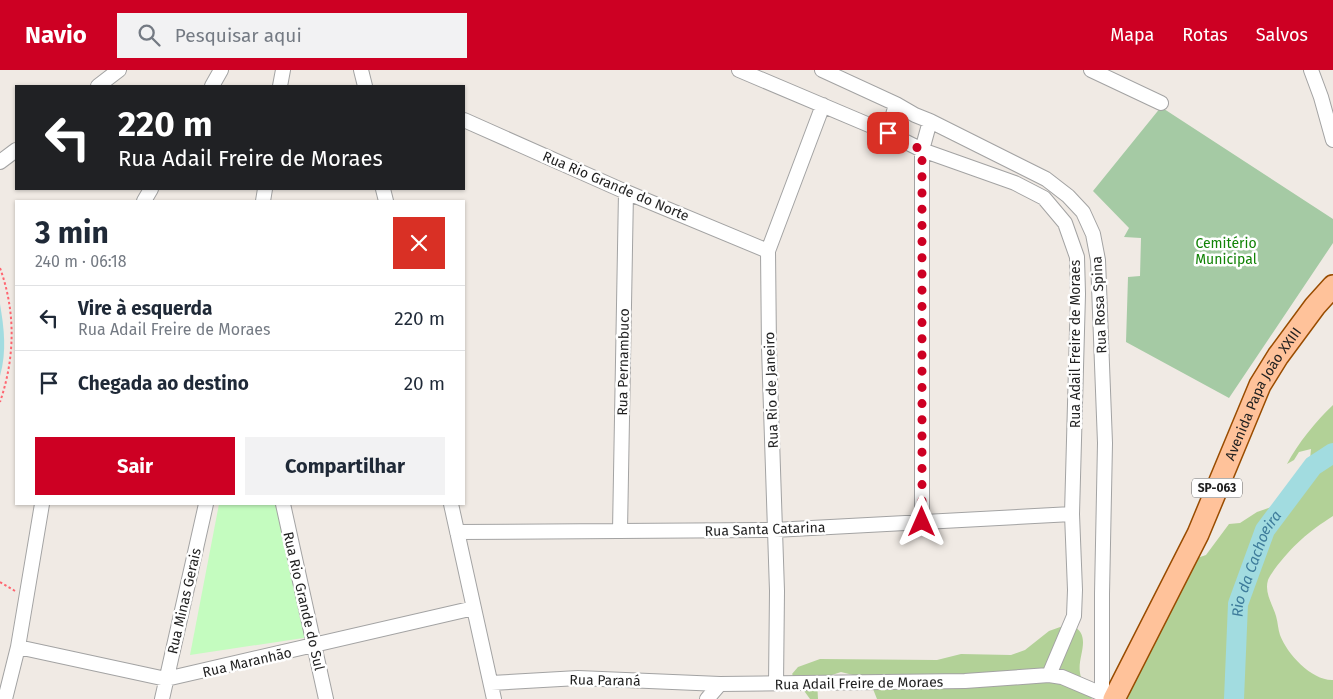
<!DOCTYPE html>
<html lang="pt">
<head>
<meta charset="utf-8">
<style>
	:root { --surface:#fff; --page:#f2f2f3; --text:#1f2937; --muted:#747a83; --line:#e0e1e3; --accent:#cd0023 }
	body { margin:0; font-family:"Fira Sans",sans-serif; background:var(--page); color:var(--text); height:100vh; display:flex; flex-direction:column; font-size:19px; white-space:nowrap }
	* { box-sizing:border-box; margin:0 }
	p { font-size:16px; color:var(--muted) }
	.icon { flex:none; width:28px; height:28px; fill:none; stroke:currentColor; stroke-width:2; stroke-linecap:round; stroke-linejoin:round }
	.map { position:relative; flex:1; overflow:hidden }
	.sheet { position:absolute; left:15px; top:130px; width:450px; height:305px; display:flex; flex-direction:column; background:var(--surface); border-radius:0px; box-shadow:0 1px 4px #0004 }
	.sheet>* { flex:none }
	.top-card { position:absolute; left:15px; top:15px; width:450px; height:105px; border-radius:0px; box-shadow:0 1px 4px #0004; background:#202124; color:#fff; overflow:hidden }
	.pin { position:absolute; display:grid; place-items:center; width:42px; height:42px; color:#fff; margin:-21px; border-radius:10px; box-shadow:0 2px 8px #0006 }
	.me { position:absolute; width:55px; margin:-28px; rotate:0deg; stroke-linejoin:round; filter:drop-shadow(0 0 4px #0008) }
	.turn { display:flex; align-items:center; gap:18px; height:105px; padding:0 20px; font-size:22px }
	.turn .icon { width:65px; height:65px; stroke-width:2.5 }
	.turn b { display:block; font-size:35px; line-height:42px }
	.round { display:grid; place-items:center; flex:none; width:52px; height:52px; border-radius:0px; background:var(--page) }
	.headline { display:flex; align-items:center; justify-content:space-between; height:85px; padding:0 20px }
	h1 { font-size:30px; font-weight:700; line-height:38px }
	.primary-button { display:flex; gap:10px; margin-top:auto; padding:10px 20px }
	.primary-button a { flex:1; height:58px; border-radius:0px; background:var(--accent); color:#fff; font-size:20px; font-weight:700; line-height:58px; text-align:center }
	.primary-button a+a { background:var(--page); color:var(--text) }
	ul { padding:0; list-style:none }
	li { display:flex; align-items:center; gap:15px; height:65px; padding:0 20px; border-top:1px solid var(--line) }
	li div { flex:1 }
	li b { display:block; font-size:19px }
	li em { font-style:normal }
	header { display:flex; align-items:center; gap:30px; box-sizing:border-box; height:70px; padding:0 25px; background:var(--accent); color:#fff }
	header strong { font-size:24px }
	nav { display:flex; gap:28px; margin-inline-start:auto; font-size:18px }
	.search { width:350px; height:45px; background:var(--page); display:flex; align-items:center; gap:12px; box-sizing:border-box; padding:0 18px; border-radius:0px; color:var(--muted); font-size:19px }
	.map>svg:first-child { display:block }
</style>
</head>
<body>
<header>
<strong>Navio</strong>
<div class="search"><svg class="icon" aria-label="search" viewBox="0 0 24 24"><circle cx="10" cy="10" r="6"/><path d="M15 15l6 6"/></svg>Pesquisar aqui</div>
<nav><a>Mapa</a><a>Rotas</a><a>Salvos</a></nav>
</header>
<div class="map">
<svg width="1333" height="629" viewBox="0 0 1333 629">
	<rect width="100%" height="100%" fill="#f0eae4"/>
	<path fill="#b2d197" d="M1333,335V446C1308,462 1292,476 1274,500C1272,503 1269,507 1268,510C1264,523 1273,535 1276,546C1278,553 1278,559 1280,565C1287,584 1312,611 1333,610V629H1110L1188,491L1206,485L1229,454L1240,453L1257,442L1283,433L1293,423L1304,418L1308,409L1311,379L1299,382L1294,390L1287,394C1298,373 1316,351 1333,335Z
		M1072,555C1093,566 1077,586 1080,603C1081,611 1088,621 1092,629H877L871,614L865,608L841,602L817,610L818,629H810L792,604L798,597L820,589L937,590L961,584L1011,585L1025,580L1049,561L1063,556Z"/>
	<path fill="#a5caa4" d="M1161,37L1333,149V173L1229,328L1126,272L1128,207L1140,206L1141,168L1124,167L1129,158L1093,121Z"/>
	<path fill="#c4fcbf" d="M219,434H279L310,567L190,585Z"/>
	<path fill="#a2dce0" d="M0,234C4,258 7,281 0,306Z"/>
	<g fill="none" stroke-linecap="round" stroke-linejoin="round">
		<path stroke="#a2dce0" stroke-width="20" id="s1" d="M1234,629L1238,534L1265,460L1313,396L1333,383"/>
		<defs>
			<path id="minor" d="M361,0L365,16
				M739,0L888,63L922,80L1015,113L1044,128L1065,153L1077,187L1078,224L1072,444L1075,520L1074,546L1049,605
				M822,0L896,34L915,45L930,51L1046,109L1068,126L1083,142L1093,164L1098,190L1105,373L1102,524V629
				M1091,0L1161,33
				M1311,0L1321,27L1333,70
				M98,16L119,0
				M212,16L221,0
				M280,16L283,0
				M464,50L626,122L768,181
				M888,63L896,34
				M0,92L16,80
				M383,119L386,131
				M144,131L151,119
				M263,131L265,119
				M283,434L326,629
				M451,434L494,629
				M922,452V80L930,51
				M620,461L626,122
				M457,462L774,460L1072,444
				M18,577L166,609L474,538
				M491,613L578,608L720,614L965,611L1049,605L1062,607L1102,624
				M776,614L777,521L769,278L768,181L823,35
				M5,629L18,577L42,434
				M162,629L206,434
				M707,629L720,614"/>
			<g id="primary">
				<path id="s2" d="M1114,629L1198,464L1260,315L1278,286L1315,236L1333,216"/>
			</g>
		</defs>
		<use href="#minor" stroke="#a3a3a3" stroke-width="16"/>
		<use href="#primary" stroke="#994c00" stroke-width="24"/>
		<path stroke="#ff6670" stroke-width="2" stroke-dasharray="2.5 2.5" stroke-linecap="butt" d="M0,198C16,242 15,288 0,332
			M0,512L15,521"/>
		<use href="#minor" stroke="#fff" stroke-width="14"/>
		<use href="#primary" stroke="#ffc29a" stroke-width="21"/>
	</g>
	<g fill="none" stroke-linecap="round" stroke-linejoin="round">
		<path stroke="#cd0023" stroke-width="9" stroke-dasharray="0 16.2" d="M888,63L922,80V452"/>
	</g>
	<g text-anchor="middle" stroke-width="5" stroke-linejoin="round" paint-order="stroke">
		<rect fill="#fff" stroke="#626262" stroke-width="1" x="1192" y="408.5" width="50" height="19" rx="4"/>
		<g font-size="12" font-weight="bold" fill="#1f1f1f">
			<text x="1217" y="422">SP-063</text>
		</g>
		<g font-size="14" fill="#1f1f1f" stroke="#fff">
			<text transform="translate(616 116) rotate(23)" y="5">Rua Rio Grande do Norte</text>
			<text transform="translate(1099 235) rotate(-93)" y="5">Rua Rosa Spina</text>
			<text transform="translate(1075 274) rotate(-90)" y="5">Rua Adail Freire de Moraes</text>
			<text transform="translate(623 292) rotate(-89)" y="5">Rua Pernambuco</text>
			<text transform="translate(771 320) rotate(-92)" y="5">Rua Rio de Janeiro</text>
			<text dy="5" stroke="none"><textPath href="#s2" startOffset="340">Avenida Papa João XXIII</textPath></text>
			<text transform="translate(765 459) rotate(-2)" y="5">Rua Santa Catarina</text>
			<text transform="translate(184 531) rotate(-77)" y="5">Rua Minas Gerais</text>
			<text transform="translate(304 531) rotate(77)" y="5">Rua Rio Grande do Sul</text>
			<text transform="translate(247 592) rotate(-13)" y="5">Rua Maranhão</text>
			<text transform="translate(605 610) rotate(1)" y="5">Rua Paraná</text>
			<text transform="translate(859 613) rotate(-1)" y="5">Rua Adail Freire de Moraes</text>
		</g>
		<g font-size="14" fill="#118306" stroke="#fff">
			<text x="1226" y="178">Cemitério<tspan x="1226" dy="16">Municipal</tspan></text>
		</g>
		<g font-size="15" font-style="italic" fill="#3e7c9b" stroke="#fff">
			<text dy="5" stroke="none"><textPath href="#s1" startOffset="139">Rio da Cachoeira</textPath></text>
		</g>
	</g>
</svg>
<div class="pin" style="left:888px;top:63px;background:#d93025"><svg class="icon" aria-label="arrive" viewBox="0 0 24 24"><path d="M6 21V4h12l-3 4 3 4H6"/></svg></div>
<svg class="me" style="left:922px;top:452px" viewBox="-20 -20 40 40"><path d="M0-17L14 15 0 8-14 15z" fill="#cd0023" stroke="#fff" stroke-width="4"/></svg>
<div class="top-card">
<div class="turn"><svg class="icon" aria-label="left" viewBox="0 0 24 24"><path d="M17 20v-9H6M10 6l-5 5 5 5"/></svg><div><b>220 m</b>Rua Adail Freire de Moraes</div></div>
</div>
<section class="sheet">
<div class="headline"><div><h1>3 min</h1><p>240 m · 06:18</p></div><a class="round" style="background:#d93025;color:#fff"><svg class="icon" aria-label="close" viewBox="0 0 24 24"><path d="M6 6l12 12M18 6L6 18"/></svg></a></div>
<ul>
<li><svg class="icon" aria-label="left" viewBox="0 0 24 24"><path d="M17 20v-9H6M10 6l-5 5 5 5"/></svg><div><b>Vire à esquerda</b><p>Rua Adail Freire de Moraes</p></div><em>220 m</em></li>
<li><svg class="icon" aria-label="arrive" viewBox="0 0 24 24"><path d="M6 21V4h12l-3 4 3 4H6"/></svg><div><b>Chegada ao destino</b></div><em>20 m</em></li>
</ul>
<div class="primary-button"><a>Sair</a><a>Compartilhar</a></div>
</section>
</div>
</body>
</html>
